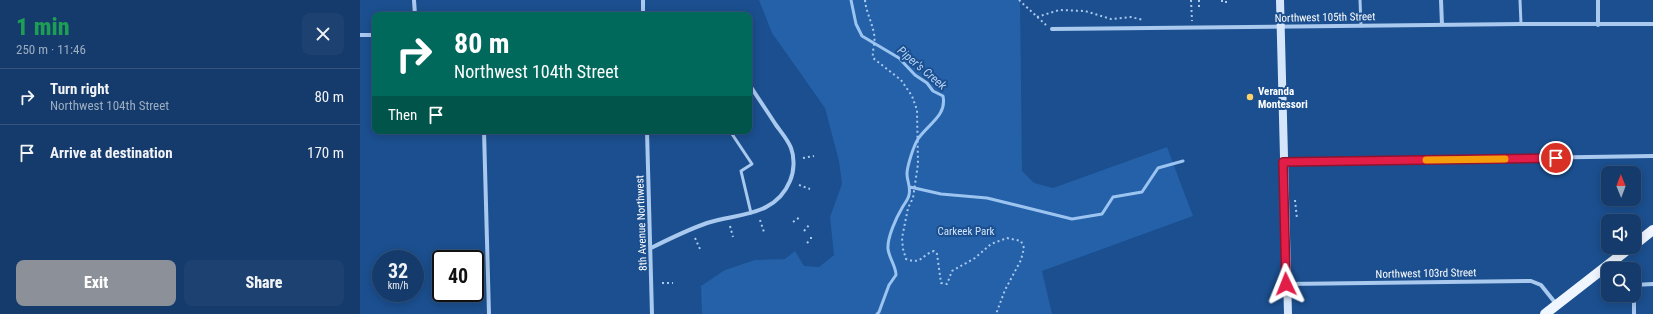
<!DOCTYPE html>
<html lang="en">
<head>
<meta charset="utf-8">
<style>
	:root { --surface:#143b6b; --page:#1d4271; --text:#f1f3f6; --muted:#9dadc1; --line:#33557e; --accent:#8c9099 }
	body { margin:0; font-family:"Roboto Condensed",sans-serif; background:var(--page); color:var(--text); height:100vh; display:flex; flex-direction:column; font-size:15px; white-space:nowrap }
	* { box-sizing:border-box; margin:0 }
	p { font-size:13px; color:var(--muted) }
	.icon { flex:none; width:22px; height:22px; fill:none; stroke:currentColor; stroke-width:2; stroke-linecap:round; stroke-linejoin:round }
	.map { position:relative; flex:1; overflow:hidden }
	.sheet { display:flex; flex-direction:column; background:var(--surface); width:360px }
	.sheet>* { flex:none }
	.hud { position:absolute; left:12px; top:12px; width:380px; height:122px; border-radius:8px; box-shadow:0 2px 10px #0003,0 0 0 1px var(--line); background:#00695c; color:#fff; overflow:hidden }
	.needle { width:26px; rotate:359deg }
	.buttons { position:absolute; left:1241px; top:166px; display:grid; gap:8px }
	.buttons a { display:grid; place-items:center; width:40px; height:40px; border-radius:8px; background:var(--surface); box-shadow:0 2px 10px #0003,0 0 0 1px var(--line); font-size:20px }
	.speed { position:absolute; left:12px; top:250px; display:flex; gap:8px; font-size:20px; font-weight:700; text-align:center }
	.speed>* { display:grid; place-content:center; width:52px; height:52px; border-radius:50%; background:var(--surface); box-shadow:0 2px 10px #0003,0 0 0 1px var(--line); line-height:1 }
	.speed small { font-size:10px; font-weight:400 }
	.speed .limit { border:2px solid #111; border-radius:6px; background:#fff; color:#111 }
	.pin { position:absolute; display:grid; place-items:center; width:34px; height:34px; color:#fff; margin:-17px; border:2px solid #fff; border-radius:50%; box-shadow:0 1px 4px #0007 }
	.me { position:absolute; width:44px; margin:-22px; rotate:358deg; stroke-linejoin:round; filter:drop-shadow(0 0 3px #0008) }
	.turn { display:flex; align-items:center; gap:14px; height:84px; padding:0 16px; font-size:18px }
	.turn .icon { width:52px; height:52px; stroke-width:2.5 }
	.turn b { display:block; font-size:28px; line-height:34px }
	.then { display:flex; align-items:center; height:38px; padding:0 16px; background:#0003; gap:8px; font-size:15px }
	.round { display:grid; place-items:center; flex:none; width:42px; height:42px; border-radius:8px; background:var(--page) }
	.headline { display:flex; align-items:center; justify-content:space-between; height:68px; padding:0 16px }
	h1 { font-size:24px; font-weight:800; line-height:30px; color:#1e9e55 }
	.cta { display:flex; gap:8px; margin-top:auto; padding:8px 16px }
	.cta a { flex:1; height:46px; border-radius:8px; background:var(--accent); color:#fff; font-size:16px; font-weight:800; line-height:46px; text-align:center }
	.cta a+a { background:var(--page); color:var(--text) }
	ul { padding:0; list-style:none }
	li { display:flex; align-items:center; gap:12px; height:56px; padding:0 16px; border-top:1px solid var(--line) }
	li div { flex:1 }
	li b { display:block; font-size:15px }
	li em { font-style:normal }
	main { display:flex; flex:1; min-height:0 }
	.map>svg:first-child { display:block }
</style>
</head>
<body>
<main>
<section class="sheet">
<div class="headline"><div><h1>1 min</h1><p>250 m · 11:46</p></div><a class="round"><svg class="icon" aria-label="close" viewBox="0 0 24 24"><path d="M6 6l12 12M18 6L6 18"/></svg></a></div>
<ul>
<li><svg class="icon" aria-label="right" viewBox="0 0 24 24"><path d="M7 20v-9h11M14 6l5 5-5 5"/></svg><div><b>Turn right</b><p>Northwest 104th Street</p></div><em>80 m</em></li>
<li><svg class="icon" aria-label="arrive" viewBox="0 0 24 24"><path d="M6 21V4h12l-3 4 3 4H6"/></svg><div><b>Arrive at destination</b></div><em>170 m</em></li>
</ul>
<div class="cta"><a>Exit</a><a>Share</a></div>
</section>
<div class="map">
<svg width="1293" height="314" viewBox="0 0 1293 314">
	<rect width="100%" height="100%" fill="#1b4f8f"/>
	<path fill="#2461a8" d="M399,0H660L662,171L674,183L693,188L807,147L833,216L682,271L692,314H342L341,286L365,270L395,260L425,259L435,251L444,266L459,267L474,255L470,217L482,184L479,161L465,108L412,33Z"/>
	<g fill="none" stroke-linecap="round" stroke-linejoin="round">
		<path stroke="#9cc4f0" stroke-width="3" d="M491,0L496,24L502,36L539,58L555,75L567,83L573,91L583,96C587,116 568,124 558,139C554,145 547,166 547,174C547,181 551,187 549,195C548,200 544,204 542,208C536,218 527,238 528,249C529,258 536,266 536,275L529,285L519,312L517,314
			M550,187L581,194L627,198L712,219L742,214L753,197L782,192L798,168L823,161"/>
		<path stroke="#a9c9ee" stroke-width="2" stroke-dasharray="2 3" stroke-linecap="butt" d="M505,0C506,12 512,22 514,34C516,42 512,49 513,58L541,80L552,96L557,110L558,164L553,198L548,208L542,238L543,249L546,259C562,265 561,255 574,251L577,254L581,283L587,284L592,271L615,258L631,244L647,238L661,241L664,248L661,260L645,290L636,314
			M659,0L686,25
			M831,0L832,21
			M839,0V8
			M862,0V2H868
			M677,17L699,10L725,11L751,19L771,17L783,20
			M443,158L454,156
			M439,185L450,189
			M935,200L937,219
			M400,220L404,232
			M433,222L440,217
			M370,226L373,237
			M444,231L450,224
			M335,238L340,249
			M450,238H454
			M447,243L450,240
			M302,283H313"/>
		<path stroke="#a9c9ee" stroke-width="3" d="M1000,0L1001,26
			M1160,0L1161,24
			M370,131L392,164L381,171L391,213"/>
		<path stroke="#a9c9ee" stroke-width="4" d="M54,0L55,15
			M283,0V15
			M1081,0L1082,25
			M1238,0V25
			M692,29L1161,24H1293
			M0,35H15
			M124,131L129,314
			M287,131L292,314
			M923,162L1293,156
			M291,248C309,239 327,230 347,223C378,213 415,217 430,181C434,172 435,158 431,148C428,140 421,132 416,125C407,111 398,98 389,84
			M1254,261L1261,269
			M927,284L1171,281L1181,285L1197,305
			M1274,285L1293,284
			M1274,287V314"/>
		<path stroke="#d6e6fa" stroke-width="8" d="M920,0L928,314"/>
		<path stroke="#f0f6ff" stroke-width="10" d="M1274,245L1293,230
			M1185,314L1271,247"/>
	</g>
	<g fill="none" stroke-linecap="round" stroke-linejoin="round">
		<defs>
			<path id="route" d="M926,284L923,162L1196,158"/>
		</defs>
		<use href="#route" stroke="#92132f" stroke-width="10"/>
		<use href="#route" stroke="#e11d48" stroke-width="7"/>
		<path stroke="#f59e0b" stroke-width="7" d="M1066,160L1145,159"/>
	</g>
	<circle fill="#ffd166" stroke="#1b4f8f" stroke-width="1.5" cx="890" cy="97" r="4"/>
	<g text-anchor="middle" stroke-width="4" stroke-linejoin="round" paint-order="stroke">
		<g font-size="11" fill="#fff" stroke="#1b4f8f">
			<text transform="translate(965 17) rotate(-1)" y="4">Northwest 105th Street</text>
			<text transform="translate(281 223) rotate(-92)" y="4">8th Avenue Northwest</text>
			<text transform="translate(1066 273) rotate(-1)" y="4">Northwest 103rd Street</text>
		</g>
		<g font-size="11" font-weight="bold" fill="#fff" stroke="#1b4f8f" text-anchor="start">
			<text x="898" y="95">Veranda<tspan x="898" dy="13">Montessori</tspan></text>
		</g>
		<g font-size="11" fill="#cfe3fa" stroke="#1b4f8f">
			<text x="606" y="235">Carkeek Park</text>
		</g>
		<g font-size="12" font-style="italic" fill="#b5d3f5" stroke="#1b4f8f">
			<text transform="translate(562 68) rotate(40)" y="4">Piper's Creek</text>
		</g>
	</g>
</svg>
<div class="buttons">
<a><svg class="needle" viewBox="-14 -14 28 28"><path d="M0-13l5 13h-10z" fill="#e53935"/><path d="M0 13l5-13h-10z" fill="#9dadc1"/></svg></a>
<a><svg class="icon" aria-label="sound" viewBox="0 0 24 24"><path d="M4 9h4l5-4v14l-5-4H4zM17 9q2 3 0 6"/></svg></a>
<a><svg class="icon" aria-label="search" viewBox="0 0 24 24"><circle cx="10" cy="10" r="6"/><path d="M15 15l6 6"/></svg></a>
</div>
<div class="speed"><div>32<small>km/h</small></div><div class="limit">40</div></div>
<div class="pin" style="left:1196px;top:158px;background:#d93025"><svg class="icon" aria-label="arrive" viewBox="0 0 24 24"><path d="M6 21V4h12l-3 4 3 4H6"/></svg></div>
<svg class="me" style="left:926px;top:284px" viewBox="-20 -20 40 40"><path d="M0-17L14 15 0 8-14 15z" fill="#e11d48" stroke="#fff" stroke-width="4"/></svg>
<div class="hud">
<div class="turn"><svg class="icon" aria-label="right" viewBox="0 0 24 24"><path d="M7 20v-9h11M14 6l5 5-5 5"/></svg><div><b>80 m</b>Northwest 104th Street</div></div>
<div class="then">Then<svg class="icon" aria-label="arrive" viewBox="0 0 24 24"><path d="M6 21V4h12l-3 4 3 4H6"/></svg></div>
</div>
</div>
</main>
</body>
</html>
